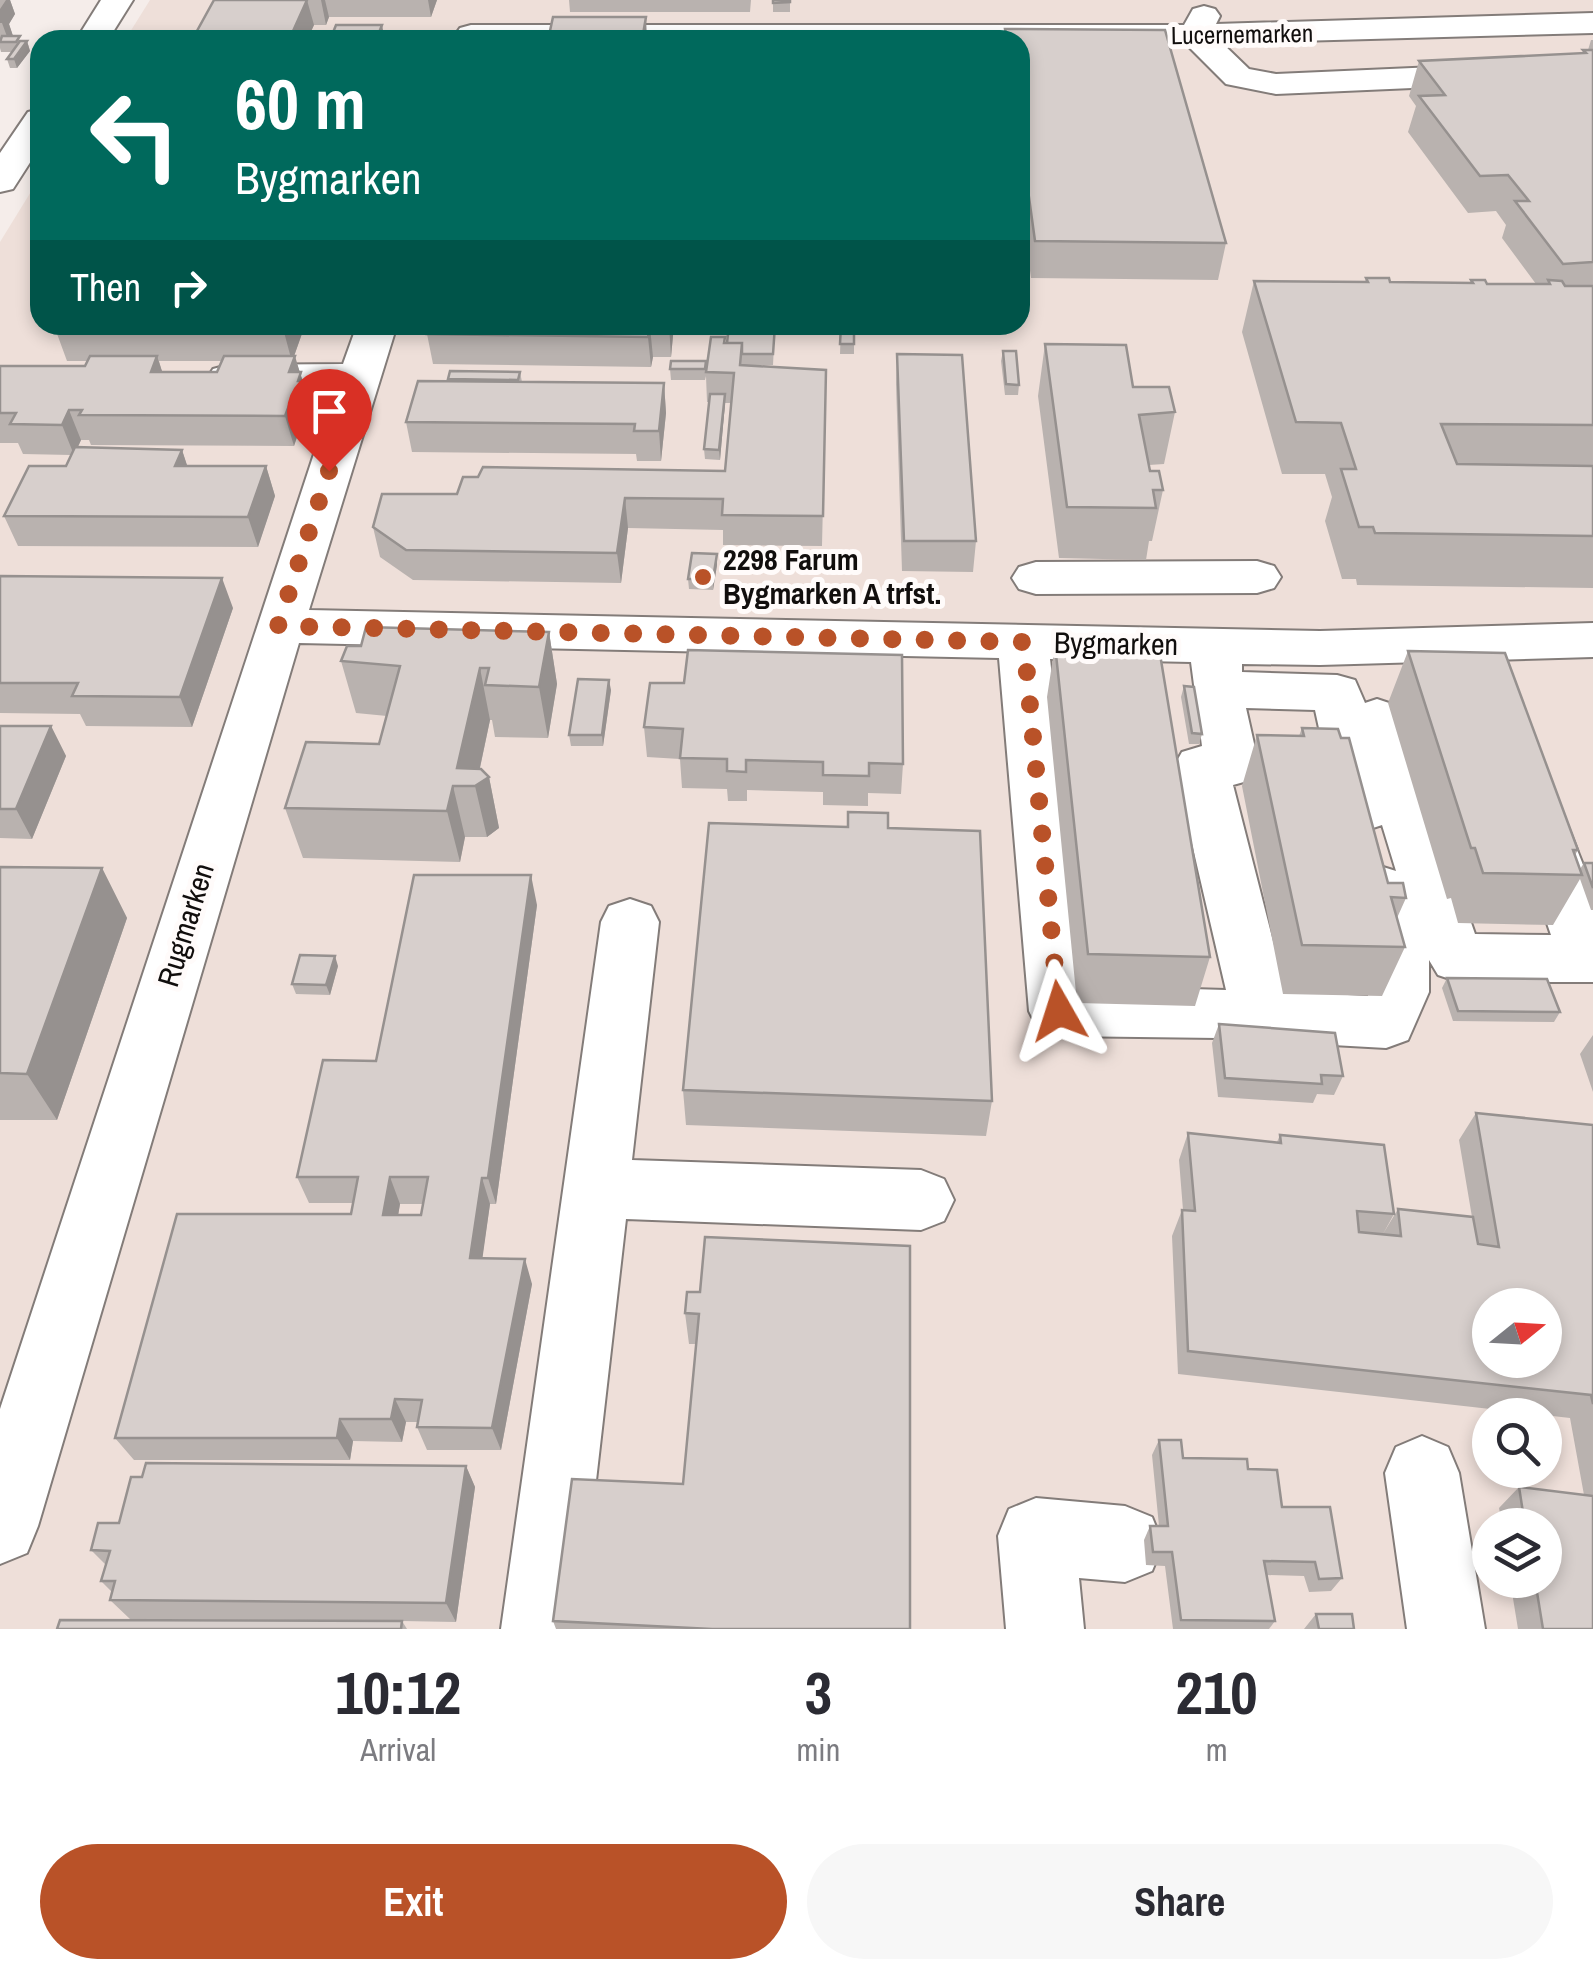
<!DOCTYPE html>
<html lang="en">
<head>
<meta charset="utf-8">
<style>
	:root { --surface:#fff; --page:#f7f7f7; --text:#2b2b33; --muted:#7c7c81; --accent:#b95228 }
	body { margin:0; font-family:"Archivo Narrow",sans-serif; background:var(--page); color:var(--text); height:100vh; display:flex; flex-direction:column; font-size:38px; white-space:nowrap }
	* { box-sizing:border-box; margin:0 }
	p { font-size:32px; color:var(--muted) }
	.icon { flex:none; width:55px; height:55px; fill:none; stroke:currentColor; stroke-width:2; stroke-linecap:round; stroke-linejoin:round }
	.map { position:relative; height:1629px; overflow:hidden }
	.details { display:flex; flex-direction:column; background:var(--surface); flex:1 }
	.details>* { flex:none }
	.banner { position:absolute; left:30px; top:30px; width:1000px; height:305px; border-radius:30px; box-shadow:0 5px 15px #0003; background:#00695c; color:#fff; overflow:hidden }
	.needle { width:65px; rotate:72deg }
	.fabs { position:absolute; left:1472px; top:1288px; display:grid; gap:20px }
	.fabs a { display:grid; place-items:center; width:90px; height:90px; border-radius:50%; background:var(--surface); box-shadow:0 5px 15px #0003; font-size:50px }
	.pin { position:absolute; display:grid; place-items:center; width:85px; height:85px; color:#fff; margin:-102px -42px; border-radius:50% 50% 50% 0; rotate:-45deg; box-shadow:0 0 10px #0007 }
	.pin .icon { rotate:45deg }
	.me { position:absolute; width:110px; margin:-55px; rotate:354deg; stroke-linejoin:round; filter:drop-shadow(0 0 8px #0008) }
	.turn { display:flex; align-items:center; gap:35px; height:210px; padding:0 40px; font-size:45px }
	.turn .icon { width:130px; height:130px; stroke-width:2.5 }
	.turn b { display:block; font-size:70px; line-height:85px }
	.then { display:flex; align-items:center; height:95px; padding:0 40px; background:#0003; gap:20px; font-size:38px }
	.eta { display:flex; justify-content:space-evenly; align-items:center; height:170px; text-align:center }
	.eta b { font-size:60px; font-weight:700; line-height:70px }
	.action { display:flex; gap:20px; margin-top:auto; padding:20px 40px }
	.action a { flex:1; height:115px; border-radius:60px; background:var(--accent); color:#fff; font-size:40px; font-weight:700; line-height:115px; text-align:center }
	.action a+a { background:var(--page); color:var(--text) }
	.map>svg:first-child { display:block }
</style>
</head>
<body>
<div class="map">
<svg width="1593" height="1629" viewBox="0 0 1593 1629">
	<rect width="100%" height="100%" fill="#f5edea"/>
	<path fill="#eedfd9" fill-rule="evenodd" d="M150,0H1593V1629H0V242L40,177V325H1020V40H125ZM1490,1305H1545V1360H1490ZM1490,1415H1545V1470H1490ZM1490,1525H1545V1580H1490Z"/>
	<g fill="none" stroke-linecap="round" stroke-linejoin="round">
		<defs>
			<path id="minor" d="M101,0H133L108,40H76Z
				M1204,6L1215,9L1220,16L1216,24L1593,13V33L1222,43L1249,69L1276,74L1593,60V80L1276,94L1226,84L1186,44L1020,46V40H458L455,35L460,28L471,25H1184L1193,9Z
				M40,109V147L13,189L0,192V153L28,112Z
				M357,325H397L309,610L1320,631L1593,623V657L1320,665L1242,664V672L1337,675L1355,680L1365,703L1377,699L1395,705L1475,934L1551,935L1516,832L1524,817L1544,811L1564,817L1593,890V982H1459L1438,975L1429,960V992L1408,1040L1386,1048L1262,1041L1239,1031L1218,1038L1059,1036L1038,1029L1029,1011L999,658L299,643L38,1526L27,1553L0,1564V1409L335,390L228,391L213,387L207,378L213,369L228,365L343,364ZM1050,659L1191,662L1202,746L1182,752L1174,766L1226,990L1087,986ZM1246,708L1315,710L1337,810L1345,825L1364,831L1382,825L1396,871L1383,867L1363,873L1354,889L1369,957L1368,996L1286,992L1233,785L1251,780L1259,766Z
				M1257,561L1274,566L1281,577L1274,588L1257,593L1036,594L1019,589L1012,578L1019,567L1036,562Z
				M630,899L651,906L659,922L632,1160L921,1170L944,1179L954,1200L944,1221L921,1230L626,1219L579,1629H501L601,922L609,906Z
				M1422,1436L1448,1447L1459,1473L1485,1629H1407L1385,1473L1396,1447Z
				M1036,1498L1125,1506L1152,1517L1163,1544L1152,1571L1125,1582L1079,1578L1084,1629H1006L998,1536L1009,1509Z"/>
		</defs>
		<use href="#minor" stroke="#837c79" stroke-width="4"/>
		<use href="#minor" fill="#fff" fill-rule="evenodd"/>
	</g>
	<path fill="#b9b2af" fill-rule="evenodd" d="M0,0H10L15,14L9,24L13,36L21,41H27L30,51L17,68H10L7,59L12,52H1L0,48Z
		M214,0H437L431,17H329L326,25H314L307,40H192Z
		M569,0H751L750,12H570Z
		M773,0H790V12H773Z
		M1005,29L1165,30L1226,243L1218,280L1031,278L1020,196V40H1004Z
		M1591,40H1593V588L1357,585L1356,579H1342L1325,521L1332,497L1325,474H1282L1242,332L1254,281L1365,282L1366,278L1390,282L1470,283L1471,280L1487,284H1536L1502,238L1506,225L1496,211L1468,213L1408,132L1416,106L1409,96L1419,61L1582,53L1583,50H1588Z
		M59,325H305L294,356L303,381H310L318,411L314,425H301L294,446L91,445L89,440H81L78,447L182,450L187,466H266L275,496L258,547L18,546L4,516L66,466L71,455L23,454L18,443H0V366H85L88,361H67L56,331ZM159,361H222L217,372H162Z
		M674,325L671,357H653L651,367L433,364L427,334Z
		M775,325L773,365H742L826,370L822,546L723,545V530L628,528L621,583L413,580L380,557L373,527L457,494L478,477L725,471L731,403H725L720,460L705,459L704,449L709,402H707L706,376L705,380H671L670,369H706L725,343Z
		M841,325H854V354H840Z
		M1045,344L1133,387L1175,412L1164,464L1149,465L1150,471L1163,490L1152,541H1149L1146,560L1059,558L1038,396Z
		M1003,351L1019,385L1018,395H1005L1001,361Z
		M897,354L976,541L973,572L902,571L896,384Z
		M520,372L522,382L664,383L666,413L661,461H637L636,454L412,452L406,422L449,382L448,379Z
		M717,565L713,590L689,589L688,579Z
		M0,576L233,608L192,727L86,726L80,714L0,713Z
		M549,632L557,684L548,738L495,737L492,720H490L480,768L489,777L499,828L487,837H465L460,862L303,858L285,808L379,744L387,716L356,713L341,661L361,646Z
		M1055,645L1210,957L1195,1006L1077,1003L1047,697Z
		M1408,651L1578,850L1575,855L1580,869L1584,863H1593V910H1591L1580,879L1553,925L1458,923L1451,898L1447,899L1388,703Z
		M650,683L903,764L901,794L868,793V806L823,805V792L747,790V801H728L727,789L682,788L680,759L647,757L644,727Z
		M1184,686L1202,734L1199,744H1189L1181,697Z
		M611,690L603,746H571L569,735Z
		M0,726H51L66,756L32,839L0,838Z
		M1302,728L1388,883L1406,898L1397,918L1405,947L1382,996L1283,994L1242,786L1257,735L1299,736Z
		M888,828L992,1101L986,1136L686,1125L683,1090Z
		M0,867L102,868L127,918L57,1120H0Z
		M537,905L496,1204H490L482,1258L532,1284L501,1450H427L417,1427L418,1422H406L402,1442L353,1441L350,1460H134L115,1438L351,1214L353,1203H309L297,1177L376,1061ZM400,1204H423L421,1215H398Z
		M338,966L330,995L296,994L292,984Z
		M1447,978L1560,1012L1554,1022L1453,1021L1442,988Z
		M1219,1024L1343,1076L1334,1095L1317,1094L1313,1103L1218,1097L1212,1043Z
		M1593,1035V1092L1580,1054Z
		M1476,1113L1593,1125V1629H1518L1510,1580H1545V1525H1502L1499,1508L1519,1487L1584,1495L1570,1418L1178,1374L1172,1236L1182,1210H1183L1179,1160L1188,1133L1277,1142L1280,1135L1394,1214L1383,1234L1398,1209L1472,1217L1459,1140Z
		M687,1292L910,1629H556L553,1621L683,1484L696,1344H689L685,1313Z
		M1159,1440L1183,1458L1248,1469L1342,1578L1331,1591L1309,1592L1304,1576L1266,1575L1275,1621L1269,1629H1173L1165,1566L1146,1565L1144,1540L1150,1526H1159L1152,1455Z
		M466,1466L475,1487L456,1622L402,1621L407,1629H401L305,1620L130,1619L110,1600L112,1592L101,1581L106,1565L91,1550L119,1523L142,1477Z
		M1316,1614L1354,1629H1304Z"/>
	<path fill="#96918f" d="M6,0H10L15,14L9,24L13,36L9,42L2,23H0V9Z
		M307,0L314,25L307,40H289Z
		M321,0H325L329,17L326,25Z
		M428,0H437L431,17Z
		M646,17L647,40H642Z
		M382,25L385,40H376Z
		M27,41L30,51L17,68L14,59Z
		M286,325H305L292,362L284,332Z
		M669,325H674L671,357Z
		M650,327L653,357L651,367L648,337Z
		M157,356L167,386L151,372Z
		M295,356L306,393L310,381L318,411L314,425L306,395L289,372Z
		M664,383L666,413L661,461L659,431Z
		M725,394V404L720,460L719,450Z
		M293,395L301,425L294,446L285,416Z
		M69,410L81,440L74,455L62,425Z
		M182,450L192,480L175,466Z
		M266,466L275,496L258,547L248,517Z
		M625,498L628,528L621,583L617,553Z
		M717,554V565L713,590V579Z
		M222,578L233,608L192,727L180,697Z
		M549,632L557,684L548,738L539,687Z
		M480,668L490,720L476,786L489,777L499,828L487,837L475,786L457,768Z
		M609,680L611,690L603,746L602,735Z
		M51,726L66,756L32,839L16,809Z
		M453,786L465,837L460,862L447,811Z
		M102,868L127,918L57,1120L27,1074Z
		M531,875L537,905L496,1204L488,1178Z
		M335,956L338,966L330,995L326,985Z
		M390,1177L400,1204L394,1240L383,1215Z
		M482,1178L490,1204L479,1283L470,1258Z
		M525,1259L532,1284L501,1450L492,1428Z
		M395,1399L406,1422L402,1442L391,1419Z
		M340,1419L353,1441L350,1460L337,1438Z
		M466,1466L475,1487L456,1622L446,1603Z"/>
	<path fill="#d7cfcc" stroke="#96918f" stroke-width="2.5" fill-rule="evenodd" d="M214,0H307L289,40H192Z
		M773,0H790V2L773,3Z
		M553,17H646L642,40H548Z
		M336,25H382L376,40H330Z
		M1005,29L1165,30L1226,243L1035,241L1020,132V40H1007Z
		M2,36H20L16,42H0Z
		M20,41H27L14,59H7Z
		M1583,50H1593V262L1563,264L1515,201H1529L1508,175L1480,176L1419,96L1445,95L1419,61L1586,53Z
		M1366,278H1389L1390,282L1473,283L1471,280H1485L1487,284H1550L1548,280L1562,281L1565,286H1593V425L1441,424L1457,464L1593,466V536L1375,533L1373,527H1359L1341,469H1356L1341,423L1296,422L1254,281L1368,282Z
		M59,325H286L284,332L56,331Z
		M430,325H669V327H650L648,337L427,334Z
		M729,325H775L773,354H742V343H727Z
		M841,325H854V344H840Z
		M711,337H725L724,343H742L740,365L826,370L823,516L722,515L723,499L625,498L617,553L406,550L373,527L382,494H457L463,477H478L483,467L725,471L734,373L706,372Z
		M1045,344L1126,345L1133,387H1169L1175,412L1139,415L1150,471H1159L1163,490H1153L1156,508L1067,507Z
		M1003,351H1016L1019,385L1006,384Z
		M897,354L962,355L976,541H904Z
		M90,356H157L151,372H217L224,356H295L289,372H301L298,381H310L306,395H293L285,416L79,415L82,410H69L62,425L10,424L16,413H0V366H85Z
		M671,361H706L705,369H670Z
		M450,371L520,372L518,380L448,379Z
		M418,381L664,383L659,431H634L635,424L406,422Z
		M710,394H725L719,450L704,449Z
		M75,447L182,450L175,466H266L248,517L4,516L29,466H66Z
		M692,553L717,554L713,579H688Z
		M0,576L222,578L180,697L72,696L78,683H0Z
		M366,627L549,632L539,687L485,685L489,668H480L457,768L481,769L489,777L475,786H453L447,811L285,808L306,742L379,744L400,666L341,661L347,646H361Z
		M1055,645L1159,648L1210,957L1088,954Z
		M688,650L902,655L903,764L869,763V776L823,775V762L746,760V772L727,771V759L680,758L683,729L644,727L650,683H684Z
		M1408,651L1505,653L1578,850H1573L1582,875L1483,873L1475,848H1471Z
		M578,679L609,680L602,735H569Z
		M1184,686L1194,687L1202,734L1192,733Z
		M0,726H51L16,809H0Z
		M1302,728L1338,729L1341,738H1349L1388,883H1403L1406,898L1391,897L1405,947L1302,945L1257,735L1304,736Z
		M848,812L888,813V828L980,831L992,1101L683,1090L709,823L848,827Z
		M1584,863H1593V888Z
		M0,867L102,868L27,1074L0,1073Z
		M414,875H531L488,1178H482L470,1258L525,1259L492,1428L417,1427L422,1400L395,1399L391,1419H340L337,1438H115L177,1214H351L358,1177H297L323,1060L376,1061ZM390,1177H428L421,1215H383Z
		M300,955L335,956L326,985L292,984Z
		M1447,978L1547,979L1560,1012L1458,1011Z
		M1219,1024L1335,1033L1343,1076L1321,1075L1322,1084L1225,1078Z
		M1476,1113L1593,1125V1404L1591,1395L1188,1351L1182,1210L1195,1211L1188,1133L1281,1143L1280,1135L1384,1145L1394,1214L1357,1211L1359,1232L1401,1236L1398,1209L1473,1217L1478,1244L1499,1247ZM1490,1305H1545V1360H1490Z
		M705,1237L910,1246V1629H712L553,1621L572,1479L683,1484L699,1314L685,1313L687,1292H700Z
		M1159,1440H1181L1183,1458L1247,1459L1248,1469L1277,1470L1282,1507H1330L1342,1578L1319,1579L1315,1562L1264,1561L1275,1621L1181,1620L1172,1552H1153L1150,1526H1168Z
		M146,1463L466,1466L446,1603L110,1600L115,1581H101L110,1551L91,1550L98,1523H119L131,1477H142Z
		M1519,1487L1593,1496V1629H1543L1535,1580H1545V1525H1525Z
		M1316,1614H1352L1354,1629H1319Z
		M60,1620L402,1621L401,1629H57Z"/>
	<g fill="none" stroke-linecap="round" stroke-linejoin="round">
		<path stroke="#b95228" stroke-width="18" stroke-dasharray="0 32.4" d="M329,471L278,626L1024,642L1059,1011"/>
	</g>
	<circle fill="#b95228" stroke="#fffbfa" stroke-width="4" cx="703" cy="577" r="10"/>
	<g text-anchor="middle" stroke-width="10" stroke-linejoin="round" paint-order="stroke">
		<g font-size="25" fill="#110e0d" stroke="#fffbfa">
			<text transform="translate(1242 34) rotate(-1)" y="9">Lucernemarken</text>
		</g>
		<g font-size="30" font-weight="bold" fill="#110e0d" stroke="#fffbfa" text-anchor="start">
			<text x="723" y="570">2298 Farum<tspan x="723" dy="34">Bygmarken A trfst.</tspan></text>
		</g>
		<g font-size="30" fill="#110e0d" stroke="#fffbfa">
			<text transform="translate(1116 644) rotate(1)" y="10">Bygmarken</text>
			<text transform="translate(186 925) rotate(-73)" y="10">Rugmarken</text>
		</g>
	</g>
</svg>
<div class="fabs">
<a><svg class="needle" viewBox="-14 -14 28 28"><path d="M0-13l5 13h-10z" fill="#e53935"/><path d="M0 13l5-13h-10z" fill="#7c7c81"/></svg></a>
<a><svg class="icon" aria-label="search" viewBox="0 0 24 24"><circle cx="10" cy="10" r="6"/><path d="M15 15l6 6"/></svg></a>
<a><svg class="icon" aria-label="layers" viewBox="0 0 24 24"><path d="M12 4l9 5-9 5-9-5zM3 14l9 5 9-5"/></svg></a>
</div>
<div class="pin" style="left:329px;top:471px;background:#d93025"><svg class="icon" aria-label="arrive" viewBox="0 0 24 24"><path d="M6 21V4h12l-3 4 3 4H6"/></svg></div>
<svg class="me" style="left:1059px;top:1011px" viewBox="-20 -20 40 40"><path d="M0-17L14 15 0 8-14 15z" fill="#b95228" stroke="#fff" stroke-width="4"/></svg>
<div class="banner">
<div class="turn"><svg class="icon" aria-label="left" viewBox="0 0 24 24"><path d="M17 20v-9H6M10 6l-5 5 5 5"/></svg><div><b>60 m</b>Bygmarken</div></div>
<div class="then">Then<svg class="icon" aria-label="right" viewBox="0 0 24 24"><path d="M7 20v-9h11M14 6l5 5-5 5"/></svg></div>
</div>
</div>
<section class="details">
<div class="eta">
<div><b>10:12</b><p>Arrival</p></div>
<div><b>3</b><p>min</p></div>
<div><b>210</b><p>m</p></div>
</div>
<div class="action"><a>Exit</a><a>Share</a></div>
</section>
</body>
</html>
